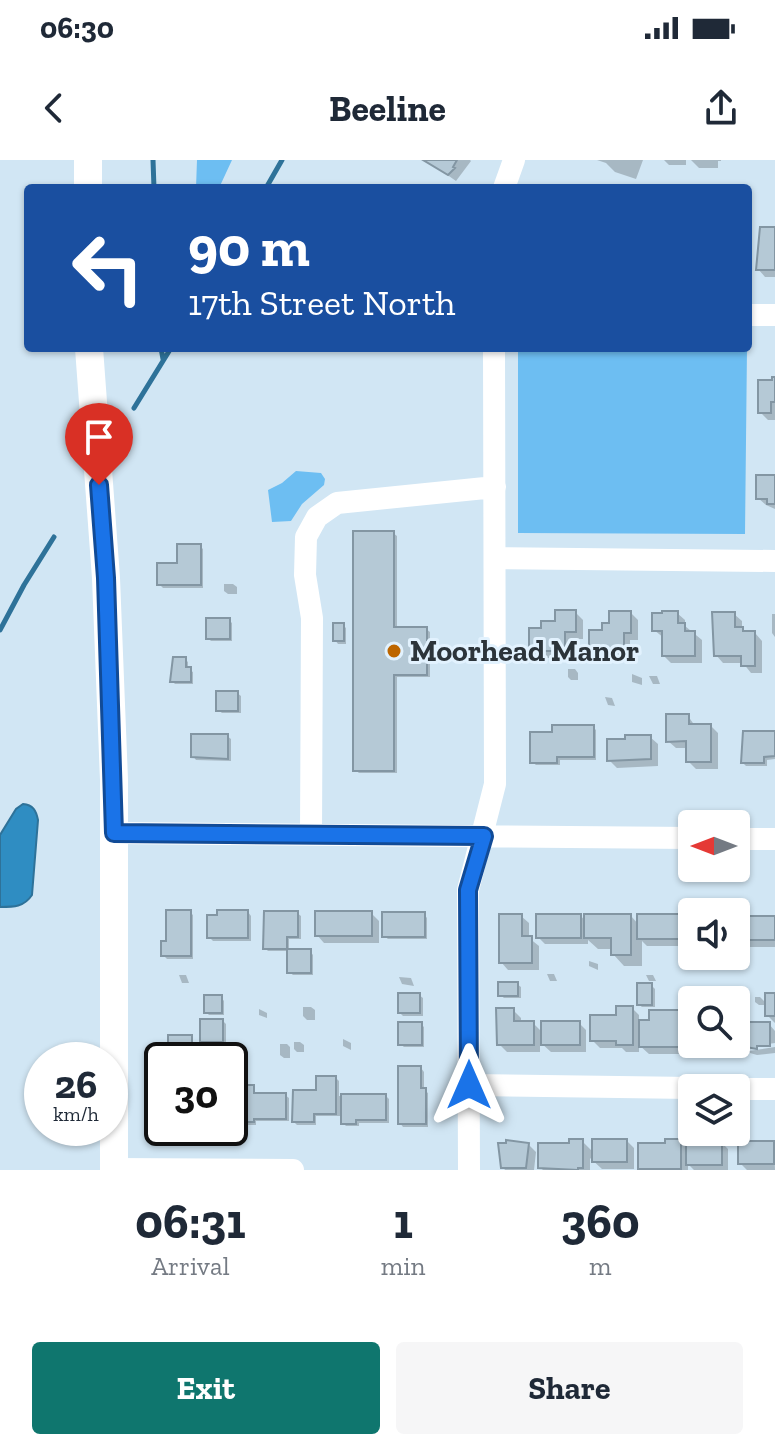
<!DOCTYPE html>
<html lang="en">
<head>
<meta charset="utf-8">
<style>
	:root { --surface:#fff; --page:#f6f6f7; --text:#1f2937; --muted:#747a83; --accent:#0f766e }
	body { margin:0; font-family:"Zilla Slab",serif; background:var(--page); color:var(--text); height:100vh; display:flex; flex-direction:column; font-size:30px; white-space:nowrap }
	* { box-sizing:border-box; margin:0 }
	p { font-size:26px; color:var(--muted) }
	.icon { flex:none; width:44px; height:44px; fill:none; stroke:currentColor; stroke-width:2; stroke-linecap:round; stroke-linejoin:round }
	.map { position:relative; height:1010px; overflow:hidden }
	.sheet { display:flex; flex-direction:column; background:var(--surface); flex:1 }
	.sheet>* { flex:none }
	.top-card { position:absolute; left:24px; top:24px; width:728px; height:168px; border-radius:8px; box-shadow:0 2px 6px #0004; background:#1a4fa0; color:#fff; overflow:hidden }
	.needle { width:52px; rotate:270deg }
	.buttons { position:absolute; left:678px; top:650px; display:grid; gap:16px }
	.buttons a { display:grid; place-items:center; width:72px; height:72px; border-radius:8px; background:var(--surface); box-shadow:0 2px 6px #0004; font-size:40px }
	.speed { position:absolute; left:24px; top:882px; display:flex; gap:16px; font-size:40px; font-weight:700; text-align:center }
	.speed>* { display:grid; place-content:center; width:104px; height:104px; border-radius:50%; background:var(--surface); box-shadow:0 2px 6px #0004; line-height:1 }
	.speed small { font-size:20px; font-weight:400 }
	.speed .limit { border:4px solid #111; border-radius:12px; background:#fff; color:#111 }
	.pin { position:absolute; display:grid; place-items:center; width:68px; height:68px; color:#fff; margin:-82px -34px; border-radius:50% 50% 50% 0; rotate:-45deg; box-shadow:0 0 8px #0007 }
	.pin .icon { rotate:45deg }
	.me { position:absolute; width:88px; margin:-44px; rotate:0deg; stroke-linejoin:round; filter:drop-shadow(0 0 6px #0008) }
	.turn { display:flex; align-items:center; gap:28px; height:168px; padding:0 32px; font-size:36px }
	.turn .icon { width:104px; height:104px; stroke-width:2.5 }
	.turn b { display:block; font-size:56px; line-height:68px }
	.eta { display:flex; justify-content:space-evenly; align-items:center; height:136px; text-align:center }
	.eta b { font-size:48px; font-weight:700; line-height:56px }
	.primary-button { display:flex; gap:16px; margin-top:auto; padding:16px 32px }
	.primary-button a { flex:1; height:92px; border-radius:8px; background:var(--accent); color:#fff; font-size:32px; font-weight:700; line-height:92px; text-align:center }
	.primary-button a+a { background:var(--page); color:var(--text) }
	.status { display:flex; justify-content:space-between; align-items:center; height:56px; padding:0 40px; background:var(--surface); direction:ltr }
	.status svg { height:22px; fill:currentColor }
	header { display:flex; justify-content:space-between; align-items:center; height:104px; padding:0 32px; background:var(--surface); font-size:36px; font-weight:700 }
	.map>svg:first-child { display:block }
</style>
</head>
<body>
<div class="status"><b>06:30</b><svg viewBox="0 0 49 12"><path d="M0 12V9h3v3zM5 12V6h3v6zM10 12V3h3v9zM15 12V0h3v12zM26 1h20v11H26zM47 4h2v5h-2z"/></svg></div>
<header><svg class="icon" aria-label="back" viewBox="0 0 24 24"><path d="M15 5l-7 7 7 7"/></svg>Beeline<svg class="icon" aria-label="share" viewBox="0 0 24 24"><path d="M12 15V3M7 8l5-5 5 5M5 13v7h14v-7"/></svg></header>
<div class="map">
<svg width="775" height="1010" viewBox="0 0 775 1010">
	<rect width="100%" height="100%" fill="#d1e6f4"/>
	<path fill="#6dbef2" d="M197,0H232L219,28H196Z
		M518,188H747L745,374L518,373Z
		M296,311L321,313L325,319L324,325L302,344L291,361L272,362L268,330L282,323Z"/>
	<path fill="#2f8dc2" stroke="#2e7299" stroke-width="2" d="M23,644C33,645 36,650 38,660L32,735C24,747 14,747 0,747V675L16,649Z"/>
	<path fill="#0003" d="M426,0H470L471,1L456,21Z
		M597,0H643L636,19L615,12L606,3Z
		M664,0H686V5H669Z
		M691,0H721V1H718V8H699Z
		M775,69V117H765L758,109Z
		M775,219V260H768L760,252Z
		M775,317V349L766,345L758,338Z
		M393,373L397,376V469H426L430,472V482L437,486V503H430V517H397V613H359L355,610Z
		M200,386L203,389V428H163L159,424Z
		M224,424H233L237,427V434H228L224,431Z
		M575,452L583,460V479H572V498H539L531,490L543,470Z
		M631,453L638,460V480H630V501H599L591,493L604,472Z
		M677,453L685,460V466L702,480V503H671L664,496V478L654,470Z
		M734,454L742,461V469L747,473H755L762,481V513H751L743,503H723L716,495Z
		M772,454H775V477L772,473Z
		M229,460L232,463V481H211L208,478Z
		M343,465L346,468V484H338L335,480Z
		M185,499L188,502V509L193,512V524H175L172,521Z
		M568,509H575L578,513V520H571L568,517Z
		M632,514L642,518V525L632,522Z
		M649,516H657L660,524H653Z
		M237,533L241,536V553H222L218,550Z
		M605,537L612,538L615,546L608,545Z
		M688,556L695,566H711L718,573V609H696L688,601V588H676L668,581Z
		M593,567L596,570V600H560V605H536L532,602Z
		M775,573V599L767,600V606H746L743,603Z
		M227,576L231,579V601L196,600L193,596Z
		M650,577L658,584V606L617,608L609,600Z
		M190,752L193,755V799H167L163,795L168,783Z
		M248,752L251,756V781H213L209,777Z
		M297,753L301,756V779H289V791H268L265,788Z
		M371,753L379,761V783H324L317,775Z
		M424,754L427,758V779H388L384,776Z
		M521,756L529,763V778L539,786V810H508L501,802Z
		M581,756L586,762L631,756L639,765L684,756L690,763L692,757L691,786H647L642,781V806H624L613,794V789H598L588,780V784H545L538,777Z
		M775,758V787H745L738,779Z
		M310,791L313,795V815H293L289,812Z
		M589,801L598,804V810L589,806Z
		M547,814H554L557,821H550Z
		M179,815H186L189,823H182Z
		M646,815H653L656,821H649Z
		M399,817L411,818L414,826L402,824Z
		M517,824L521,827V838H504L500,835Z
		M651,825L655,829V847H642L638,844Z
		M419,835L423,838V856H403L400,853Z
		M775,835V863L767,855V845H759L755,842V837H760L767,844Z
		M221,837L224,841V855H209L206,852Z
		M303,847H311L315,850V860H307L303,856Z
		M632,848L639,855V862L680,852L687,859V854H692V884H730V893H696L688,885V894H649L639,885V892H626L622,888H600L592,880Z
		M259,849L267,853V858L259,855Z
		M513,850L521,858V863H533L543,873L579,863L586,870V892H551L540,882V892H507L499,884Z
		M741,855L750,858V864H769L775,871V883L745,887L749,891L775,887V893L757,895L750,893L742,885L746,864L741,859Z
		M223,861L226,864V884H205L202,881Z
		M421,864L424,867V887H404L400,884Z
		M191,877L194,886L203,889V900H170Z
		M343,879L351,883V890L343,886Z
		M294,882H300L304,885V892H297L294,889Z
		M280,884H287L290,887V898H284L280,895Z
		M421,908L424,912V930L428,933V967H403L400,963Z
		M336,918L339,921V936H386L389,939V963H359V966H346L343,963V956H316V965H297L294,962L318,932Z
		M253,927L256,935H285L289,938V961H256V965H245L241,962Z
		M582,981L594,993L627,981L634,988V1009H602L590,998V1010H543L540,1007L571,985Z
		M681,981L688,989L721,982L728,989V1010H731H694L688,1004V1010H643L640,1008L667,985Z
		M774,982L775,1010H747L740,1003Z
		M529,985L536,992L534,1010H505L503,1007Z"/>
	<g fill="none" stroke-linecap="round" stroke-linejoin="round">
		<path stroke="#2e7299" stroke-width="5" d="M153,0L154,28
			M266,28L282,0
			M161,188L163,199
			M134,248L171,188
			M0,470L24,425L54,377"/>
	</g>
	<path fill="#b5c9d6" stroke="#8396a3" stroke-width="2" d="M423,0H457L453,7L455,8L448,15Z
		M760,67H775V110H756Z
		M772,217H775V242H771V253H758V220H772Z
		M756,315H775V344H767V339H756Z
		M353,371H394V467H427V480H434V501H427V515H394V611H353Z
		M177,384H201V425H157V403H177Z
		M555,450H576V472H565V491H529V468H541V461H555Z
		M609,451H631V473H624V494H589V470H602V463H609Z
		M662,451H678V463H685V471H695V496H662V471H652V453H662Z
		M712,452H735V467H743V471H755V506H741V496H714Z
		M206,458H230V479H206Z
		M333,463H344V481H333Z
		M173,497H186V507H191V522H170Z
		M216,531H238V551H216Z
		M666,554H689V564H711V602H686V581L666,582Z
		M552,565H594V597H557V603H530V572H552Z
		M743,571H775V596L764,597V603H741Z
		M191,574H228V599L191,597Z
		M625,575H651V599L607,601V579H625Z
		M166,750H191V796H161V781H166Z
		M217,750H248V778H207V755H217Z
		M264,751H298V777H287V789H263Z
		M315,751H372V776H315Z
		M382,752H425V777H382Z
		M499,754H522V776H532V803H499Z
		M536,754H581V778H536Z
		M584,754H631V795H611V778H584Z
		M637,754H685V779H637Z
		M736,756H775V780H736Z
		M287,789H311V813H287Z
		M498,822H518V836H498Z
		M637,823H652V845H637Z
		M398,833H420V853H398Z
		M765,833H775V856H765Z
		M204,835H222V853H204Z
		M616,846H633V885H616V881H590V855H616Z
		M496,848H514V861H534V885H497Z
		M649,850H681V887H639V860H649Z
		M200,859H223V882H200Z
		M541,861H580V885H541Z
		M398,862H422V885H398Z
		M740,862H770V886H757V889L740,886Z
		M686,863H692V884H723V886H686Z
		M168,875H192V884H200V900H168Z
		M398,906H421V928H426V964H398Z
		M316,916H336V954H314V962H292L293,930H316Z
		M239,925H254V933H286V959H254V962H239Z
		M341,934H386V960H356V964H341Z
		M569,979H583V1008H578V1010L538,1008V983H569Z
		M592,979H627V1002H592Z
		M665,979H681V1009H638V983H665Z
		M506,980L529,983L526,1008H501L498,983H506Z
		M686,980H722V1005H686Z
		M738,981H774V1004H738Z"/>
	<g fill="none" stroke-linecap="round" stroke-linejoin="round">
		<path stroke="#fff" stroke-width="22" d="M504,28L514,0
			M748,155H775
			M496,398L775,401
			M114,673L692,678
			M311,674L312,458L305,415L306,377L317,357L337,343L495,327
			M736,679H775
			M469,925L692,928
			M736,929H775
			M114,1009L293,1010
			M469,1010L468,730L495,624L494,188"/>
		<path stroke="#fff" stroke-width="28" d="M88,0V28
			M89,188L106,418L114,620V1010"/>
	</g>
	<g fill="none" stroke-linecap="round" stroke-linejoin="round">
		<defs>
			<path id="route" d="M99,325L106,418L114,673L484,676L468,730L469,925"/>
		</defs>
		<use href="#route" stroke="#114b97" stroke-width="20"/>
		<use href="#route" stroke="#1a73e8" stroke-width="14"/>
	</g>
	<circle fill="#bd6600" stroke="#e2f2fe" stroke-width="3" cx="394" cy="491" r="8"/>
	<g text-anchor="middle" stroke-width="6" stroke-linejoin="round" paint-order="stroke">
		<g font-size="30" font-weight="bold" fill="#2c343a" stroke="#e2f2fe" text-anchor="start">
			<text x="410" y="501">Moorhead Manor</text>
		</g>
	</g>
</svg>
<div class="buttons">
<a><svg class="needle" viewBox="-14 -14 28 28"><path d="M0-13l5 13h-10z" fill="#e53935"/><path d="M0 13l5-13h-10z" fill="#747a83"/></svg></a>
<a><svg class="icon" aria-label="sound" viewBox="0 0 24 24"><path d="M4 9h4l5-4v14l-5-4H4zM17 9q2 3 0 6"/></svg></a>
<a><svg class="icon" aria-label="search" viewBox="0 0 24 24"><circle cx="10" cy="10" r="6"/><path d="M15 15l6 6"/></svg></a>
<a><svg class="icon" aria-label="layers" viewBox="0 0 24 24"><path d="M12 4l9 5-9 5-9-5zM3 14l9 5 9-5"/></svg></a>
</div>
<div class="speed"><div>26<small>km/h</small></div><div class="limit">30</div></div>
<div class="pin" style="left:99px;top:325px;background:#d93025"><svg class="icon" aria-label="arrive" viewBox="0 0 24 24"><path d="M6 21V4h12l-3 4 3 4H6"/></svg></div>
<svg class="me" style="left:469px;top:925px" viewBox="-20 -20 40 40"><path d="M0-17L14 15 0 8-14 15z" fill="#1a73e8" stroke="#fff" stroke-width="4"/></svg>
<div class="top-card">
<div class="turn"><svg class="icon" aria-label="left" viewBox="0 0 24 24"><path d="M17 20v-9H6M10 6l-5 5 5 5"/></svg><div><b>90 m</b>17th Street North</div></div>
</div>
</div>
<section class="sheet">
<div class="eta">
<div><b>06:31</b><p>Arrival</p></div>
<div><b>1</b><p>min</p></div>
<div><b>360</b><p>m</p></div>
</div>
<div class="primary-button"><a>Exit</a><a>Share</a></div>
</section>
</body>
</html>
